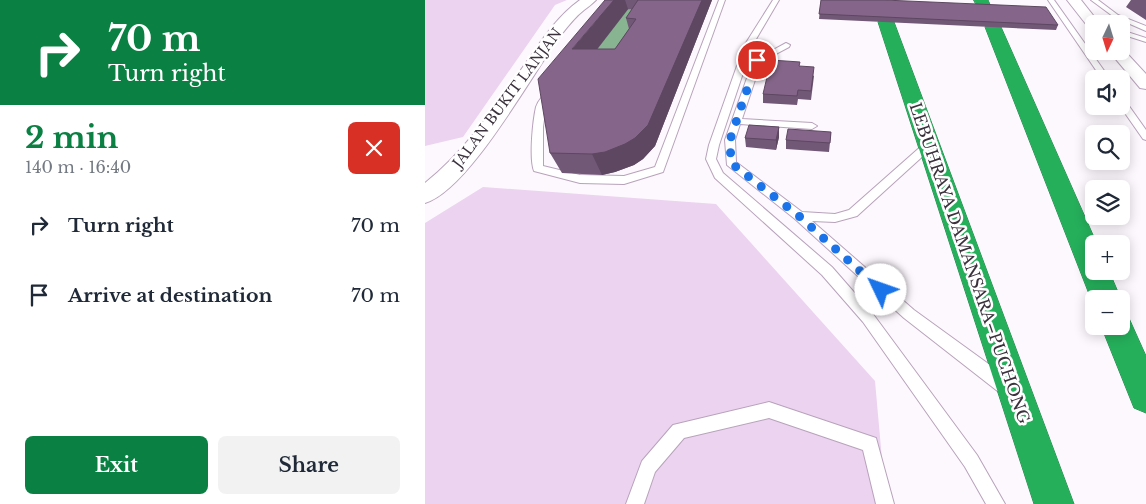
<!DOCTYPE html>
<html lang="en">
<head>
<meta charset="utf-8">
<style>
	:root { --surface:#fff; --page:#f2f2f3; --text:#1f2937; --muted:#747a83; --accent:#0b8043 }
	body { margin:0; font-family:"Libre Baskerville",serif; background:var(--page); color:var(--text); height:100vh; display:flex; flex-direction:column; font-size:19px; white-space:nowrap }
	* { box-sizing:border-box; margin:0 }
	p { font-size:16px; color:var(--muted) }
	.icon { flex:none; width:28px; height:28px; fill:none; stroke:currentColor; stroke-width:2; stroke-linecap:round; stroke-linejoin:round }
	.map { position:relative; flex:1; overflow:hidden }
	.panel { display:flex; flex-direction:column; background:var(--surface); width:425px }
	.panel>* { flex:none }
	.top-card { background:#0b8043; color:#fff; overflow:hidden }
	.needle { width:32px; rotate:184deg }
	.buttons { position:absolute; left:660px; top:15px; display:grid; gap:10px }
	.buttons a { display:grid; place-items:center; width:45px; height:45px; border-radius:8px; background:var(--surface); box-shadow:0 2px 12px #0003; font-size:25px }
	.pin { position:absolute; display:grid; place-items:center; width:42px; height:42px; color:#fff; margin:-21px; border:2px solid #fff; border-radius:50%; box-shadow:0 1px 5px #0007 }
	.me { position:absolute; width:55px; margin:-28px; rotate:312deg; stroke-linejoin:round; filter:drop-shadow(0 0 4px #0008) }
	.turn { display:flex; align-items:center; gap:18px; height:105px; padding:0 25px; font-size:22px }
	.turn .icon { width:65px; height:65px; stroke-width:2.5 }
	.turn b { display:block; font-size:35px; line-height:42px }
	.round { display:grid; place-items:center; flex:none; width:52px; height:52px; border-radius:8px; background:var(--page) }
	.overview { display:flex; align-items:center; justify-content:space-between; height:85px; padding:0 25px }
	h1 { font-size:30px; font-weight:800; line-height:38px; color:var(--accent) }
	.cta { display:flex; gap:10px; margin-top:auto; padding:10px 25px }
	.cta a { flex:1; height:58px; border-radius:8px; background:var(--accent); color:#fff; font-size:20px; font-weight:800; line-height:58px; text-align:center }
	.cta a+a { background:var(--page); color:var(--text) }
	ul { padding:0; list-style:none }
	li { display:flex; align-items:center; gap:15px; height:70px; padding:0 25px }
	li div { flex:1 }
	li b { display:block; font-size:19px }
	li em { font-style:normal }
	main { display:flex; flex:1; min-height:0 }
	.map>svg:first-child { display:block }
</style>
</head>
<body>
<main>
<section class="panel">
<div class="top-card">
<div class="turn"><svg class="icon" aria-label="right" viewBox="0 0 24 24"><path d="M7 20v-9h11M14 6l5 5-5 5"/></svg><div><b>70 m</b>Turn right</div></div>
</div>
<div class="overview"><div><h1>2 min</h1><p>140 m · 16:40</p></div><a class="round" style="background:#d93025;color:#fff"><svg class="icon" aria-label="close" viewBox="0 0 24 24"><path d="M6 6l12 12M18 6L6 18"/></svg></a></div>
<ul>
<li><svg class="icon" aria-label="right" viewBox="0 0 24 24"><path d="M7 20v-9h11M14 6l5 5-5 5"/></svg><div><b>Turn right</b></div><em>70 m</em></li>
<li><svg class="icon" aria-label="arrive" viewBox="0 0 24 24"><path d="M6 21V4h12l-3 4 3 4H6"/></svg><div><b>Arrive at destination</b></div><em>70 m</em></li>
</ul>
<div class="cta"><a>Exit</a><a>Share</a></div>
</section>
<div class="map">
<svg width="721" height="504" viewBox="0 0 721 504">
	<rect width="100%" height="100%" fill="#fdf8fe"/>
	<path fill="#ecd3f0" d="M0,0H142L130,5L38,137L0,146Z
		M58,187L291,204L450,381L461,504H0V223Z"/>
	<path fill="#89b492" stroke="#728d78" d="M203,9L213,10L216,39L156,70Z"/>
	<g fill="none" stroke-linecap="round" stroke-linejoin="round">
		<defs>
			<path id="lane" d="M294,0H300L238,172L199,184L155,183L109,171C104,158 108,120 111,107C113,101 120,92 126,89L130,92L121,105L118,127V166L155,175L199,176L230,167Z
				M348,0H354L327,46L294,145L291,159L298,173L407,267L448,314L552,455L580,504H561L540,467L438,322L397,275L290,178L281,159L284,145L319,46Z
				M623,0H629L685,79H677Z
				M666,0H673L693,15L721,26V31L689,17Z
				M696,30L721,38V42L696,34Z
				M361,43L365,45L364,47L336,62L317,119L387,123L392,126L387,129L315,124L310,140L311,162L377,212L410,214L424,210L501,142H509V146L432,216L410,222L387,221L489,310L587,381L589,387L587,393L581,395L575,393L479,318L370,219L302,165L300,140L328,61Z
				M696,98L699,99L721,130V140L718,139L695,106Z
				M344,402L451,438L469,504H451L438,450L344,418L259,438L230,472L219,504H201L217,461L248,425Z"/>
			<path id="street" d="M155,0H171C167,4 163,7 159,10C150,17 143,26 136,35C107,74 44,190 0,203V183C40,151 69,108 98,67C115,43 131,17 155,0Z
				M642,0H656L675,24H669V29L664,28Z
				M696,47L721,74V89L715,88L684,51H696Z"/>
			<path id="highway" d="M549,0H563L567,9L565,12H555Z
				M461,17L467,19L469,22L649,504H609L453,22L455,19Z
				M568,22L574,24L576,27L672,244H669V271H684L696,299H669V305L666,299L560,27L562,24Z
				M696,313L703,316L721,356V413L709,408L676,326H696Z"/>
		</defs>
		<use href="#lane" stroke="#b8a2bb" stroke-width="2"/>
		<use href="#street" stroke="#b8a2bb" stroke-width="2"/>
		<use href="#highway" stroke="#2d8350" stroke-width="1"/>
		<use href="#lane" fill="#fff" fill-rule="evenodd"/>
		<use href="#street" fill="#fff" fill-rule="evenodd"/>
		<use href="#highway" fill="#25af5b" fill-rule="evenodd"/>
	</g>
	<path fill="#725877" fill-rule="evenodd" d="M180,0H287L230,146L218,159L209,165L190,172L177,175L137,173L125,153ZM203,9H207L201,18L204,29L190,49H172Z
		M396,0H459L633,25L631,30L394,19Z
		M706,0H721V20L701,7Z
		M374,66L389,76L386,100L373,99L372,105L338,103V94Z
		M354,127V137L351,150L321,147L320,138Z
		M406,132L404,152L361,149V140Z"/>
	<path fill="#5d4761" d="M189,0H200L203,9L156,70L147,49Z
		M277,0H287L230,146L218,159L209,165L190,172L177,175L167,154Z
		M354,127V137L351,150V140Z"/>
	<path fill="#85668a" stroke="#5d4761" d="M180,0H189L147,49H190L211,19L201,18L213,0H277L223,125L210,138L200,144L180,152L167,154L125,153L113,79Z
		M396,0H459L621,7L633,25L394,14Z
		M346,60L375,62L374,66L389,67L386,91L373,90L372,96L338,94Z
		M324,125L354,127L351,140L320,138Z
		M363,129L406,132L405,143L361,140Z"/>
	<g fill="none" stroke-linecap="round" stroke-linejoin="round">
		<path stroke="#1a73e8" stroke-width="9" stroke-dasharray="0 16.2" d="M332,60L305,140L306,163L374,216L456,290"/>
	</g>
	<g text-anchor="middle" stroke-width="5" stroke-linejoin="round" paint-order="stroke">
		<g font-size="14" fill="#3b323d" stroke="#fff">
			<text transform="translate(82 98) rotate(-53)" y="5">JALAN BUKIT LANJAN</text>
		</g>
		<g font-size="16" fill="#3b323d" stroke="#fff">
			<text transform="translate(545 263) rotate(71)" y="6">LEBUHRAYA DAMANSARA–PUCHONG</text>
		</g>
	</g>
</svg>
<div class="buttons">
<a><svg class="needle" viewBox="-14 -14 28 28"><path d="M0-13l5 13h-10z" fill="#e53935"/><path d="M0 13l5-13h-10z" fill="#747a83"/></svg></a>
<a><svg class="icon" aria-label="sound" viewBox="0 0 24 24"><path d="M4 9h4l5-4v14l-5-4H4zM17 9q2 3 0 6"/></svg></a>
<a><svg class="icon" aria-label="search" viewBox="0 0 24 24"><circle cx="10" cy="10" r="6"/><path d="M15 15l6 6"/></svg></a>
<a><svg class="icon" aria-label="layers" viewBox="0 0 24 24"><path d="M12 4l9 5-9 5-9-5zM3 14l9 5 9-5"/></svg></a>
<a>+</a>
<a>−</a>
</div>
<div class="pin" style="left:332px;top:60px;background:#d93025"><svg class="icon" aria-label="arrive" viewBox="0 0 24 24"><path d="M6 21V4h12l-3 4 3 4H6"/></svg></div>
<svg class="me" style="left:456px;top:290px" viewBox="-20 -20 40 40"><circle r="19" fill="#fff"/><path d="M0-13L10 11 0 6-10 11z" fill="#1a73e8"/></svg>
</div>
</main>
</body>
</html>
